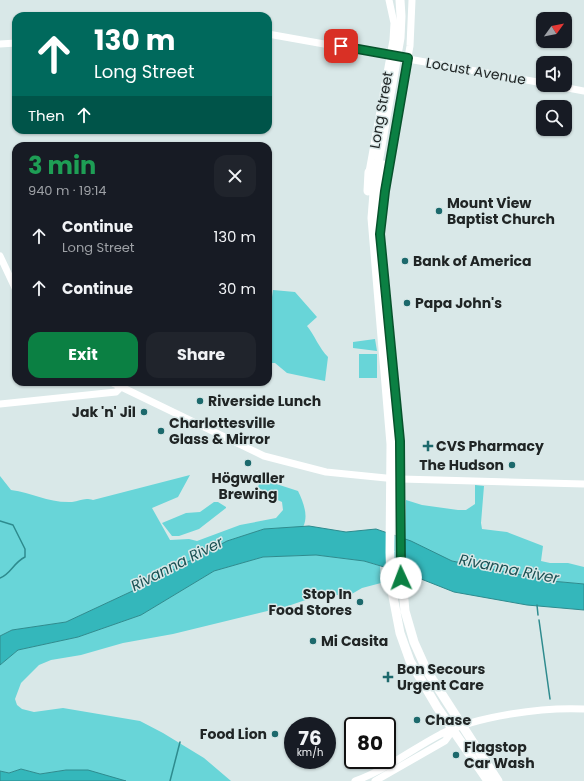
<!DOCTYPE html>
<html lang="en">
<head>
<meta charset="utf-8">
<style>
	:root { --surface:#171b24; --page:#20242c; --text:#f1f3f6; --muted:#9ea1a6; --accent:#0b8043 }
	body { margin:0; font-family:Poppins,sans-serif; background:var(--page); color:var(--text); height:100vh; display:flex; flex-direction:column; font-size:15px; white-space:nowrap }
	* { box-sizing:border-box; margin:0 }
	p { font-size:13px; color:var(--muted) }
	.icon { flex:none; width:22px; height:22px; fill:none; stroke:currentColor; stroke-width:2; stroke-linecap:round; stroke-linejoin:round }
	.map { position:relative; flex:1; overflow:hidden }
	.side { position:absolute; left:12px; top:142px; width:260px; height:244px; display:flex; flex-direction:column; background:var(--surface); border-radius:12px; box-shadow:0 1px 3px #0004 }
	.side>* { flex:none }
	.hud { position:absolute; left:12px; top:12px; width:260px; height:122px; border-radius:12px; box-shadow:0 1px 3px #0004; background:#00695c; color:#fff; overflow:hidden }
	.needle { width:26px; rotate:57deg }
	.fabs { position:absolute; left:536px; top:12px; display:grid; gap:8px }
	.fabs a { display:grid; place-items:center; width:36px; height:36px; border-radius:8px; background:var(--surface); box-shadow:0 1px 3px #0004; font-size:20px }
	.speed { position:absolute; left:284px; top:717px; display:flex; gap:8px; font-size:20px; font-weight:700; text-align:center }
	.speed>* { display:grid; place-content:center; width:52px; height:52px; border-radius:50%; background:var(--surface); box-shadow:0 1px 3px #0004; line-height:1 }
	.speed small { font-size:10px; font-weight:400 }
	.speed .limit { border:2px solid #111; border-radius:6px; background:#fff; color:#111 }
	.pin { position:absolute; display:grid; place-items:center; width:34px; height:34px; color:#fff; margin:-17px; border-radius:8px; box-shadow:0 2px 6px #0006 }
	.me { position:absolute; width:44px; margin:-22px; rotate:358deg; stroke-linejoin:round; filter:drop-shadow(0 0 3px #0008) }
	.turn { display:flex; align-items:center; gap:14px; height:84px; padding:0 16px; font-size:18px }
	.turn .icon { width:52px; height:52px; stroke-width:2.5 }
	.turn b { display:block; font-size:28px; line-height:34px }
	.then { display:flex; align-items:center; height:38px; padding:0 16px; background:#0003; gap:8px; font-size:15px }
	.round { display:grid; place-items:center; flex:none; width:42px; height:42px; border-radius:12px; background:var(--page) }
	.summary { display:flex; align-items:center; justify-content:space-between; height:68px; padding:0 16px }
	h1 { font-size:24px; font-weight:700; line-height:30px; color:#1e9e55 }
	.action { display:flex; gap:8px; margin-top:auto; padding:8px 16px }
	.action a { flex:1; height:46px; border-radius:12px; background:var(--accent); color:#fff; font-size:16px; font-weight:700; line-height:46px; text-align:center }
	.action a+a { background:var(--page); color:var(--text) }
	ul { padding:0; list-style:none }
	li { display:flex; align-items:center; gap:12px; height:52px; padding:0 16px }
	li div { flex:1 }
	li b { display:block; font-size:15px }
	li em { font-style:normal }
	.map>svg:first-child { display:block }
</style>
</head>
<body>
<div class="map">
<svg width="584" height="781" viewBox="0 0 584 781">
	<rect width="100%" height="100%" fill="#d9e8e8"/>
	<path fill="#68d5d8" d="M268,289H272L271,304L273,290L295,292L317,317L307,326C315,336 319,348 328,357L325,381L287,373L275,363H268Z
		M375,339L377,351L353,348V342Z
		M359,354H377V378H359Z
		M190,475L178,497L152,508L170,540L189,539L197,541L240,525L276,518L283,510L282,502L269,496L258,487L261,479L298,491C303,501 309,516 303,527L264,529L227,541L141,587L66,622L12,630L0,636V476L11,490C33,493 48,503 72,502C80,501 84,497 93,500Z
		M475,485L484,486L481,523L482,529L507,532L543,546L541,561L550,563H568L584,567V584L551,581L452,561L405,539L406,500L422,505L458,510H466L475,504Z
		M214,502H218L226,507V508L199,529L179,536H172L162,523L186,513L200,512Z
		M316,555L364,561L380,566L381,583L362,588L350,595H320L288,606L173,634L123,643L81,655L51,660L39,665L21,683L15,699L17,705L22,709L34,712L63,708L140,721L163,733L204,758L231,781H126L66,770L40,774L21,769L9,773L0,771V665L18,650L78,637L141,615L214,571L263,557Z"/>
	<path fill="#34b7bb" stroke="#2e8b8e" d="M309,526L346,532L376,529L411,541L452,561L551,581L584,584V610L527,605L454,592L411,575L364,561L316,555L263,557L214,571L141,615L78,637L18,650L0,665V636L12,630L66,622L141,587L227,541L264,529Z
		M21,769L40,774L66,770H88L126,781H0V771L9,773Z"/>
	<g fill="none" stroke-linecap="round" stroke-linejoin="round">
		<path stroke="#2e8b8e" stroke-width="1.5" d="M0,521L13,525L25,549V557C13,563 11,574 0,578
			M537,605L538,615
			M539,620L550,699
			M170,781L180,742"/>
		<path stroke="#fff" stroke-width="7" d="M268,34L543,83
			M0,44L16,43
			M552,85L584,91
			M369,172L393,40L394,23L389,0
			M387,175L410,46L412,0
			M0,404L116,392L121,387
			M401,479L584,484
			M355,781C386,770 412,749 441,734C478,716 542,707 584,709
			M375,781L445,741L453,730"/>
		<path stroke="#fff" stroke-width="7" d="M0,256L16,290
			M111,382L264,456L326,472L396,479"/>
		<path stroke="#fff" stroke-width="9" d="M400,0L401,16L400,38L375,180L372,218L391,444L390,552L391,586L400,633L410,661L437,707L488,781
			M383,165L379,195V224L400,441V558L405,611L414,642L427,671L498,781
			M368,191L369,172"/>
	</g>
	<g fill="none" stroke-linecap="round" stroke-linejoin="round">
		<defs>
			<path id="route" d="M341,46L408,58L385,191L380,234L400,441L401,578"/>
		</defs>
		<use href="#route" stroke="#07532c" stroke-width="10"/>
		<use href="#route" stroke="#0b8043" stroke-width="7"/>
	</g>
	<g fill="#1c696c" stroke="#d9e8e8" stroke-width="1.5">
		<circle cx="439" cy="211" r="4"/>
		<circle cx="405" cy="261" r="4"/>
		<circle cx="407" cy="303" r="4"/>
		<circle cx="200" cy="401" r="4"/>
		<circle cx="144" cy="412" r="4"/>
		<circle cx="161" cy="431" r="4"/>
		<path d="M426 440h4v4h4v4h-4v4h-4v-4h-4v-4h4z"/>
		<circle cx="248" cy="463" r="4"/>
		<circle cx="512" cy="465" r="4"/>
		<circle cx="360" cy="602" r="4"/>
		<circle cx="313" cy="641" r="4"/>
		<path d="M386 671h4v4h4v4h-4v4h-4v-4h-4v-4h4z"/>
		<circle cx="417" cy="720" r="4"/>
		<circle cx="275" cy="734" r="4"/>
		<circle cx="456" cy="755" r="4"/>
	</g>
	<g text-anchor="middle" stroke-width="3" stroke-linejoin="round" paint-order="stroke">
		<g font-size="14" fill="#202525" stroke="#d9e8e8">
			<text transform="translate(476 71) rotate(10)" y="5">Locust Avenue</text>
			<text transform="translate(381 110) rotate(-80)" y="5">Long Street</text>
		</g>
		<g font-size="14" font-weight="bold" fill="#202525" stroke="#d9e8e8" text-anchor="start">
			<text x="447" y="208">Mount View<tspan x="447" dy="16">Baptist Church</tspan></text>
			<text x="413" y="266">Bank of America</text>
			<text x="415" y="308">Papa John's</text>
			<text x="208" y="406">Riverside Lunch</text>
			<text x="136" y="417" text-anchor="end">Jak 'n' Jil</text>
			<text x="169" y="428">Charlottesville<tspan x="169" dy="16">Glass &amp; Mirror</tspan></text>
			<text x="436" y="451">CVS Pharmacy</text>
			<text x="504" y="470" text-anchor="end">The Hudson</text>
			<text x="248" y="483" text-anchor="middle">Högwaller<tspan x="248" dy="16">Brewing</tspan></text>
			<text x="352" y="599" text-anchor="end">Stop In<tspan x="352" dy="16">Food Stores</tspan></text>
			<text x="321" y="646">Mi Casita</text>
			<text x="397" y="674">Bon Secours<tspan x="397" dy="16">Urgent Care</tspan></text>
			<text x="425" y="725">Chase</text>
			<text x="267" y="739" text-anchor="end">Food Lion</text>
			<text x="464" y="752">Flagstop<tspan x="464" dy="16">Car Wash</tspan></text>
		</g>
		<g font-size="15" font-style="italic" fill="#1a5052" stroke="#d9e8e8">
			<text transform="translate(177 564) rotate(-27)" y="5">Rivanna River</text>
			<text transform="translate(509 569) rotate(11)" y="5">Rivanna River</text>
		</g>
	</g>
</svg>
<div class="fabs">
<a><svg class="needle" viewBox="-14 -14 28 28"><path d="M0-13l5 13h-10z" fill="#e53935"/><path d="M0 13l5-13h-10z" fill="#9ea1a6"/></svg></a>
<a><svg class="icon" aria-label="sound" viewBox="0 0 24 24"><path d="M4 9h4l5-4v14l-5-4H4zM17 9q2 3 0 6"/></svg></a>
<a><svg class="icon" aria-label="search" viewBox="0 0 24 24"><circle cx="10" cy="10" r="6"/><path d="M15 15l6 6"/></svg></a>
</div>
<div class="speed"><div>76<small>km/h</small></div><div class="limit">80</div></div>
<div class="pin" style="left:341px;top:46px;background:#d93025"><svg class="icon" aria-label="arrive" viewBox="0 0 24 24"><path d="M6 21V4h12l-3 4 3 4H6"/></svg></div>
<svg class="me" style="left:401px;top:578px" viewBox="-20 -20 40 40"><circle r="19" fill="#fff"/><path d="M0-13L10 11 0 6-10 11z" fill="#0b8043"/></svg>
<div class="hud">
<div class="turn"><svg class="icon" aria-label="ahead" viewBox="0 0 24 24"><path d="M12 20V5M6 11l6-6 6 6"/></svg><div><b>130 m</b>Long Street</div></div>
<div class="then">Then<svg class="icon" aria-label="ahead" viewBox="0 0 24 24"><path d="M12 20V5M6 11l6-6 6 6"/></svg></div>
</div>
<section class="side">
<div class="summary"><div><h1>3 min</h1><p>940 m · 19:14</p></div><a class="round"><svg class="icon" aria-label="close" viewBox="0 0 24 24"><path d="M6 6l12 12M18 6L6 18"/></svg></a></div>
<ul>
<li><svg class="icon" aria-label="ahead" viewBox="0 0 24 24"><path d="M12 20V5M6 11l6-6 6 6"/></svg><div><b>Continue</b><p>Long Street</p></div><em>130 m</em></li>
<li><svg class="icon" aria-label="ahead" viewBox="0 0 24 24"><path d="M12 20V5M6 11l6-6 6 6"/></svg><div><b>Continue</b></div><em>30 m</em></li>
</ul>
<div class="action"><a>Exit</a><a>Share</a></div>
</section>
</div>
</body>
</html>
